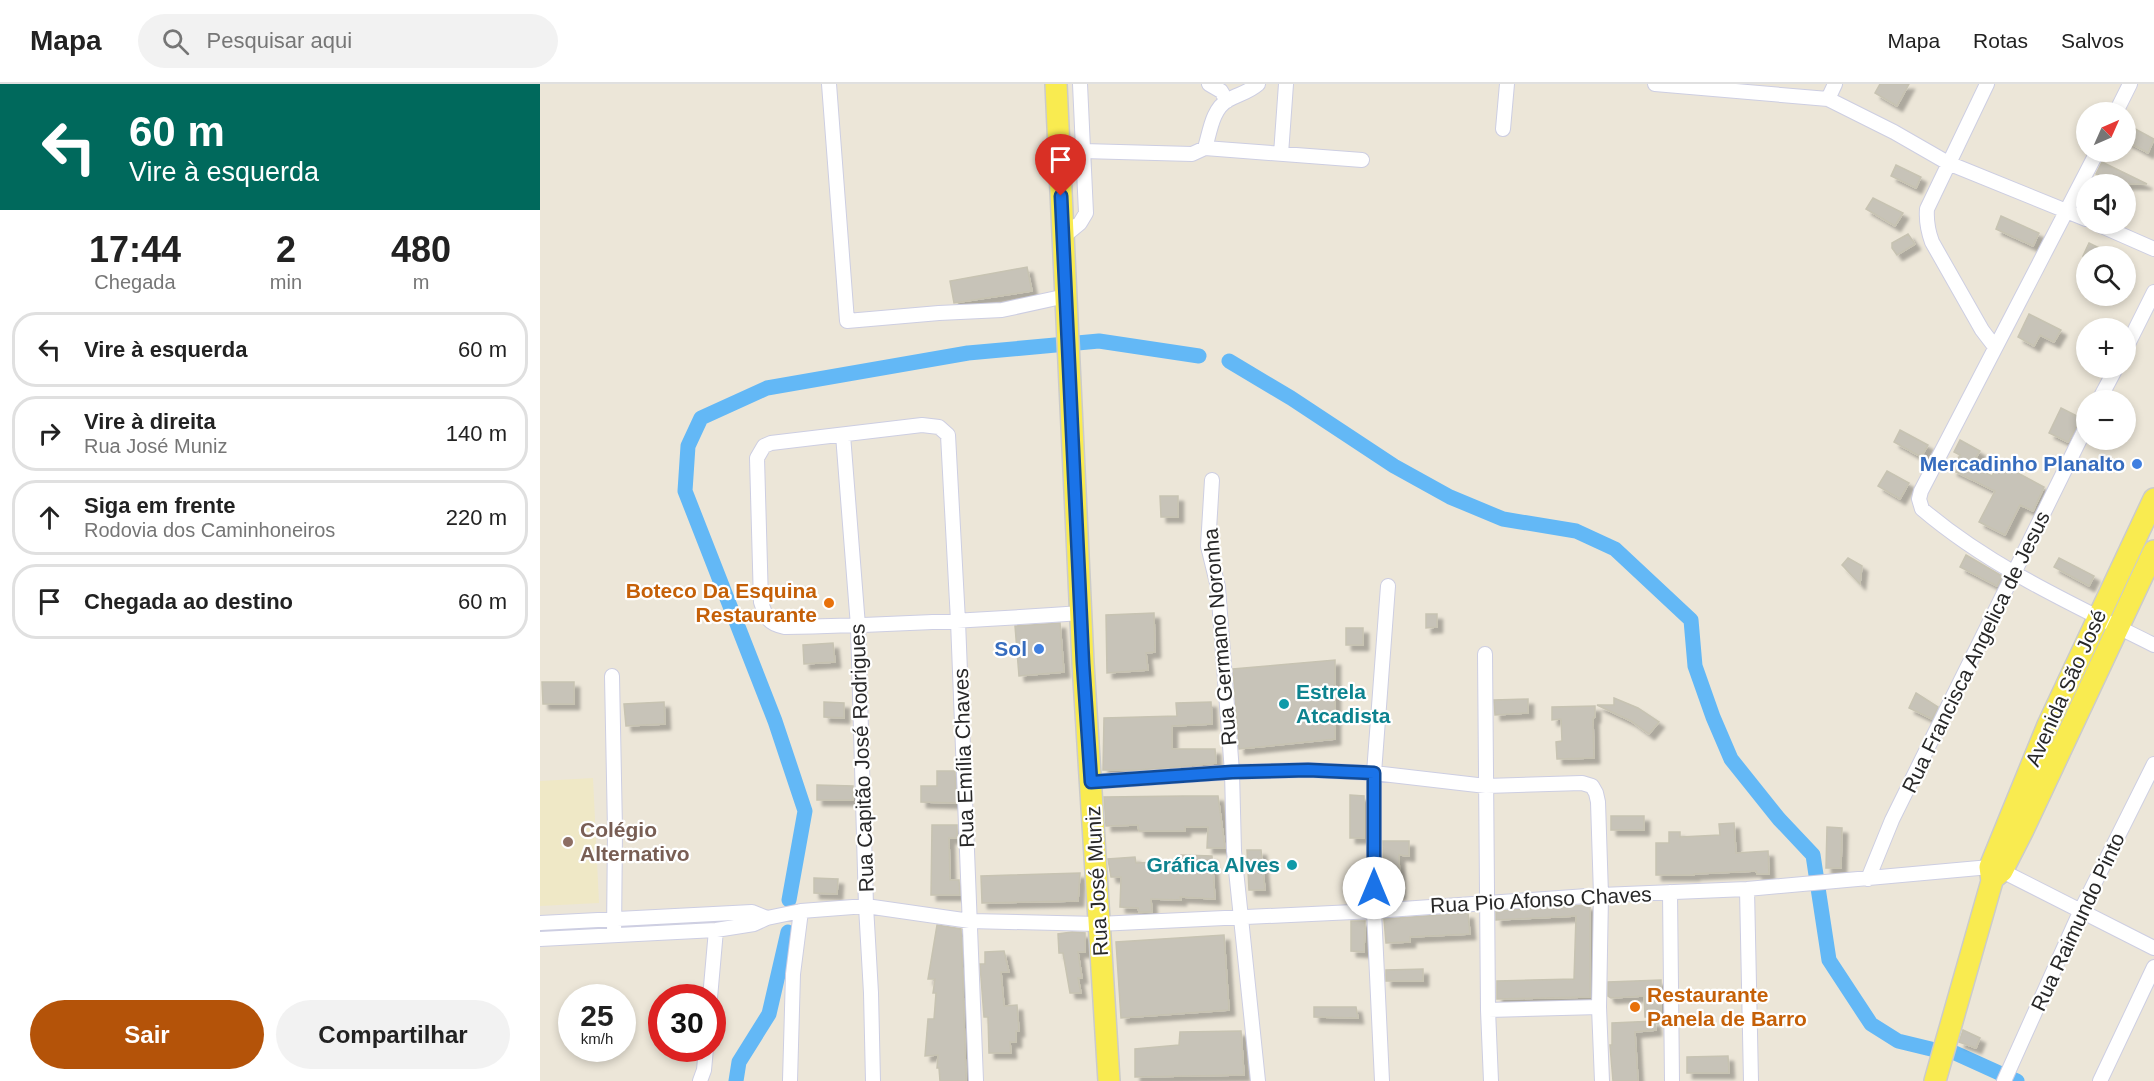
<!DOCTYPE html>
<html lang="pt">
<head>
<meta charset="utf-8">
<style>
	:root { --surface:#fff; --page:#f2f2f2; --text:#222; --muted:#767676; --line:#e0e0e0; --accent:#b45309 }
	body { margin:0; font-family:Arial,sans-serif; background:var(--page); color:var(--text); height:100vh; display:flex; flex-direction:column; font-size:22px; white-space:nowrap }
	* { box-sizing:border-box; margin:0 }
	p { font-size:20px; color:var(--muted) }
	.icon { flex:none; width:33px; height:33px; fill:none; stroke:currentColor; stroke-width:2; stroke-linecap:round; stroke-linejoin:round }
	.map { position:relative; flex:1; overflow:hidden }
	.side { display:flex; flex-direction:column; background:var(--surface); width:540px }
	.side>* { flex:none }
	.hud { background:#00695c; color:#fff; overflow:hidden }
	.needle { width:39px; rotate:45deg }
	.fabs { position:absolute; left:1536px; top:18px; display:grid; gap:12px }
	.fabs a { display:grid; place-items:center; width:60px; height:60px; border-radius:50%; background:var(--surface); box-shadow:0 3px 9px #0003; font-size:30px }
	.speed { position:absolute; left:18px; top:900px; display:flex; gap:12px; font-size:30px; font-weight:700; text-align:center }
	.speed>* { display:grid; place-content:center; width:78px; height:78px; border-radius:50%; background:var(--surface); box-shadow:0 3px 9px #0003; line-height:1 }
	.speed small { font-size:15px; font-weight:400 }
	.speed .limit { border:9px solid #d22; background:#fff; color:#111 }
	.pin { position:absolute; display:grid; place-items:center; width:51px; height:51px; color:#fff; margin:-62px -26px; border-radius:50% 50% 50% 0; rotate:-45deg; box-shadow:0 0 6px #0007 }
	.pin .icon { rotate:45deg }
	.me { position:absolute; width:66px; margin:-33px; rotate:0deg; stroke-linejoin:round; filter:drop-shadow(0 0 4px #0008) }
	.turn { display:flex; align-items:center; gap:21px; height:126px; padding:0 30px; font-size:27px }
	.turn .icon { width:78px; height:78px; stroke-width:2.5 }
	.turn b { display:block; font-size:42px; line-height:51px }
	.eta { display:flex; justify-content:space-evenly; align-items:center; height:102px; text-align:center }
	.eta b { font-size:36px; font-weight:700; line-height:42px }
	.primary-button { display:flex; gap:12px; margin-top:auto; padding:12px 30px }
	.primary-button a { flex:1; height:69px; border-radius:36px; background:var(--accent); color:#fff; font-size:24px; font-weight:700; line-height:69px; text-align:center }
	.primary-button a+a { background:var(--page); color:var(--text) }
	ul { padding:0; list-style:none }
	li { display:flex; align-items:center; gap:18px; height:75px; margin:0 12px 9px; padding:0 18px; border:3px solid var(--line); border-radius:24px }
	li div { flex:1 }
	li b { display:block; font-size:22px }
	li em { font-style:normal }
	header { display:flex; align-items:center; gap:36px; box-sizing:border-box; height:84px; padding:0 30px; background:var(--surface); border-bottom:2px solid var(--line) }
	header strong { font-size:28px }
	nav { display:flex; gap:33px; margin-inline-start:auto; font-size:21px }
	.search { width:420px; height:54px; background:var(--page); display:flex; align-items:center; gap:15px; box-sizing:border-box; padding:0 21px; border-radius:33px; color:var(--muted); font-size:22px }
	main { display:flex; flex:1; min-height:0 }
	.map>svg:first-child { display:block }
</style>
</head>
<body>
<header>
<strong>Mapa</strong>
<div class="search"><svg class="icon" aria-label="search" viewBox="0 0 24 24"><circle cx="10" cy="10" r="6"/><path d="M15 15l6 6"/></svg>Pesquisar aqui</div>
<nav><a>Mapa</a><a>Rotas</a><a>Salvos</a></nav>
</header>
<main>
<section class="side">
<div class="hud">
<div class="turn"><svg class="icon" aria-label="left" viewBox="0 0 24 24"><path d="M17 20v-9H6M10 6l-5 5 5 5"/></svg><div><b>60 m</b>Vire à esquerda</div></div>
</div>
<div class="eta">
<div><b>17:44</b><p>Chegada</p></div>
<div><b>2</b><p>min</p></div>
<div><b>480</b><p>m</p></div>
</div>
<ul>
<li><svg class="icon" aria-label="left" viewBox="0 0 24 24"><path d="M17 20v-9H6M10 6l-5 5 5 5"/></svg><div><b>Vire à esquerda</b></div><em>60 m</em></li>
<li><svg class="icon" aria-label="right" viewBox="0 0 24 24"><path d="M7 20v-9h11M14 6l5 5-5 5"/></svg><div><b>Vire à direita</b><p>Rua José Muniz</p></div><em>140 m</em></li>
<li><svg class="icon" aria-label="ahead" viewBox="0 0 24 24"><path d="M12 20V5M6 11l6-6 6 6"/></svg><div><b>Siga em frente</b><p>Rodovia dos Caminhoneiros</p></div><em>220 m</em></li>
<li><svg class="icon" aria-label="arrive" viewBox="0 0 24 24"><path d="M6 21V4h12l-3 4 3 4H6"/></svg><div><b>Chegada ao destino</b></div><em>60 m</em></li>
</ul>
<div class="primary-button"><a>Sair</a><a>Compartilhar</a></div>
</section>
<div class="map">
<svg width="1614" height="997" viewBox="0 0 1614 997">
	<defs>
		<filter id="shadow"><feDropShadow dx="5.5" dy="5.5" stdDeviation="1.5" flood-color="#0004"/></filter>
	</defs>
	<rect width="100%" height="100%" fill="#ece6d8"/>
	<path fill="#efe8c6" d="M53,694L59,819L0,822V697Z"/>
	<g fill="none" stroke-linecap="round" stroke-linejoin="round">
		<path stroke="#63b8f6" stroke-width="15" d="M689,277L751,314L854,382L910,413L963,435L1036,447L1075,465L1151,536L1155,582L1173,633L1191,675L1239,735L1273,771L1289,876L1331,940L1358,957L1391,965
			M249,816L265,727L235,637L145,407L148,362L161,334L227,304L428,269L559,257L659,272
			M1415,969L1477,997
			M196,997L199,978L229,930L248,848"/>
	</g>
	<path fill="#c7c3b8" stroke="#c7c3b2" stroke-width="1.5" filter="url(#shadow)" d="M1340,0H1369L1357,22L1335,9Z
		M1586,40L1614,55L1608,69L1586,57Z
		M1562,78L1607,100H1576L1556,90Z
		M1356,81L1381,93L1376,104L1351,92Z
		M1333,114L1363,129L1355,142L1326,125Z
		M1461,132L1499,149L1493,162L1456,145Z
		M1368,150L1375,160L1357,171L1352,164V159Z
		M1549,159L1575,172H1543Z
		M487,183L492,207L414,219L410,197Z
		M1489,230L1521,246L1514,258L1500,251L1494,262L1478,253Z
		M1521,324L1541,334L1528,358L1509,349Z
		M1360,346L1388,361L1381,373L1354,358Z
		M1420,356L1440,367L1431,382L1452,392L1459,379L1504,403L1493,427L1480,421L1465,451L1439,438L1455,407L1412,386L1420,371L1414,368Z
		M1347,387L1369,399L1360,415L1338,402Z
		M620,412H638V433H621Z
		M1426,471L1462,492L1457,502L1420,483Z
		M1308,474L1322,482L1320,500L1302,481Z
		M1519,474L1554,492L1549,502L1514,483Z
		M614,529L615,568L606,569L608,586L567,589L566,531Z
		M886,530H897V543L886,544Z
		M520,539L524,588L479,592L475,542Z
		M806,544H823V561H806Z
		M293,559L295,578L264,580L263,561Z
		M795,576V655L699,665L693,585Z
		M2,598H34V620H3Z
		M1376,609L1398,623L1392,635L1369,624Z
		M1074,614L1098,624L1119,638L1109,650L1091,637L1057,621H1074Z
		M988,615V629L955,631L954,616Z
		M124,618L125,640L86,642L84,620Z
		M284,618L304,619V634L284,633Z
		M671,618L672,640L632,642V665H675L676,679L600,686H563L564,634L637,632L636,619Z
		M1055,622V633L1053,634L1054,674L1017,675L1016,658L1022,657L1021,635L1012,636V623Z
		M397,687H415L416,719L381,718V702H397Z
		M277,701L313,702V716H277Z
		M810,711L824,712V754H810Z
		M644,712H678L685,764H667L668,743H645V747H599L598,741L566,742L564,713Z
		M1071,732H1104V746H1071Z
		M1194,739L1196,769L1228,767L1229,790H1217L1216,787L1154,790V791H1116V759H1129V748H1140V753L1180,751L1179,740Z
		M392,741H417V754H409L410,796H419L420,811H391Z
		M1287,743L1302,744L1301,784H1286Z
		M843,757H869V772L859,771L860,810H844Z
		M707,766H721L725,806H709Z
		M641,771L672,772L675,815L640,813L641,816L611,815L612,828H599L598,824L580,823L581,793H571L568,775L595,773L596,779L642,777Z
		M540,789L538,817L442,819L441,792Z
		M274,794L298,795L297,810L274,809Z
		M1050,821V913L957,915V897L1034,895L1036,832L956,836V827Z
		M928,829L930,850L870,853V858L846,859L844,835Z
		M811,837H825L824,868L811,867Z
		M397,841L421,845L426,997H400L399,984H397L398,971L385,972L388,935H394L396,909H393L395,895H388Z
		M532,848L545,849V868H538L542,894H538L541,909H530L523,869H519L518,850Z
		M684,851L689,926L581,934L576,858Z
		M464,867L469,888H461L464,922L477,921L479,947H476V958H470L471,969H449L448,933H444L440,880H445V868Z
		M883,885V897H846V886Z
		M1121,896V933H1105L1104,912L1071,914L1068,912V898Z
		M774,923H816L818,934L774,933Z
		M1115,937L1116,946L1095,948L1098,997H1073L1070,961H1072V939Z
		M1423,946L1440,954L1436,964L1419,958Z
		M701,947L704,991L595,993V965L639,961L640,948Z
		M1188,972L1189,989H1147V973Z"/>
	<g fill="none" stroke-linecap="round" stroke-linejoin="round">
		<defs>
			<path id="street" d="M289,0L307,237L399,229L462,226L526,212
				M669,0L681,7L687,17
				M1115,0L1288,15L1354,48L1408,79L1546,135
				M1447,0L1387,125C1386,138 1388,147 1392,158L1442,246L1455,263
				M1288,15L1295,0
				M1576,28L1590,0
				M963,45L967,0
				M665,64C670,48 672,25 688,16C699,10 709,8 718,0
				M1557,68L1381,407L1379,415L1382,425C1450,483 1534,521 1614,561
				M519,70L543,67L652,70L665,64L822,76
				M741,70L746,0
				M1557,140L1614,165
				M523,153L540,139L546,129L540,0
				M1586,264L1614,208
				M1559,316L1576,284
				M303,351L318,542L326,822L331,909L333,997
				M672,396L668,462L678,503L692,688L694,767L718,997
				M945,570L948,926L951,997
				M72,592L75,746L74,851
				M551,698L692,688L768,686L834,689L946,702L1042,699L1052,702L1056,709L1058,718L1061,811L1059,923L1062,997
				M1328,795L1352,736L1546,343
				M1207,805L1211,997
				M1130,808L1132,997
				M0,839L212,828L227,834
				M0,855L176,846L214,840L227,834L261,827L326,822L430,837L558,840L834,827L1061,811L1207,805L1450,783L1462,787L1614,864
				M170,914L176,846
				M948,926L1059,923
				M160,997L164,986L166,964
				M250,997L253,890L261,827
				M436,997L418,537L408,351L399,343L382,341L231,359L224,362L217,374L221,518C226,534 228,540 245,543C344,541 442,536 541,529
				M842,997L834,827V689L848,502
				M1464,997L1540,828L1614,680
				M1560,997L1614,883"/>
			<path id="primary" d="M516,0L543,579L569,997
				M1456,792L1462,787L1483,746L1614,467
				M1395,997L1452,797L1450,783L1508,641L1614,415"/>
		</defs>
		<use href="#street" stroke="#cdcee2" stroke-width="16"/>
		<use href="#primary" stroke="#cbcbcb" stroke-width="24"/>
		<use href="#street" stroke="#fff" stroke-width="14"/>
		<use href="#primary" stroke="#f9eb50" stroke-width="21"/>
	</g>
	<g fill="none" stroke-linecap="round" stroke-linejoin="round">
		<defs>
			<path id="route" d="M521,112L543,579L551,698L692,688L768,686L834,689V804"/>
		</defs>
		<use href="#route" stroke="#114b97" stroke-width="15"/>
		<use href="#route" stroke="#1a73e8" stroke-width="10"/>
	</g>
	<g fill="#3f7fe0" stroke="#fff" stroke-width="2">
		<circle cx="1597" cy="380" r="6"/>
		<circle cx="499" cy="565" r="6"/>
	</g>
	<g fill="#e8710a" stroke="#fff" stroke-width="2">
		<circle cx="289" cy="519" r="6"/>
		<circle cx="1095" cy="923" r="6"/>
	</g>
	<g fill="#0f9aa8" stroke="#fff" stroke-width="2">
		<circle cx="744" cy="620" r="6"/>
		<circle cx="752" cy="781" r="6"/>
	</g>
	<circle fill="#8d6e63" stroke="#fff" stroke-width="2" cx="28" cy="758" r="6"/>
	<g text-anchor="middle" stroke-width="4.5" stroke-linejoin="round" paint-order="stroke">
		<g font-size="21" font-weight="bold" fill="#366cbe" stroke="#fff" text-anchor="end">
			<text x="1585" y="387">Mercadinho Planalto</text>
			<text x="487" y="572">Sol</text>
		</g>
		<g font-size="21" font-weight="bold" fill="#c56008" stroke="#fff" text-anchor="end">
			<text x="277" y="514">Boteco Da Esquina<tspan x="277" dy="24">Restaurante</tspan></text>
			<text x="1107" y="918" text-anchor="start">Restaurante<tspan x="1107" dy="24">Panela de Barro</tspan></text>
		</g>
		<g font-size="21" fill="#282828" stroke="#fff">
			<text transform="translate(680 553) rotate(-95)" y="7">Rua Germano Noronha</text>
			<text transform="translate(1436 568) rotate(-64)" y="7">Rua Francisca Angelica de Jesus</text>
			<text transform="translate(1526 604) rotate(-66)" y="7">Avenida São José</text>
			<text transform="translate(322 674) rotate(-92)" y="7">Rua Capitão José Rodrigues</text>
			<text transform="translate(424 674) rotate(-92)" y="7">Rua Emília Chaves</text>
			<text transform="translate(557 797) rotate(-93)" y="7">Rua José Muniz</text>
			<text transform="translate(1001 816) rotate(-3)" y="7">Rua Pio Afonso Chaves</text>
			<text transform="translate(1538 838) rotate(-65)" y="7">Rua Raimundo Pinto</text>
		</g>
		<g font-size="21" font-weight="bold" fill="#0d838f" stroke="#fff" text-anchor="start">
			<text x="756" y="615">Estrela<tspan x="756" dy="24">Atcadista</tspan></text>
			<text x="740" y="788" text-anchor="end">Gráfica Alves</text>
		</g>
		<g font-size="21" font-weight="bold" fill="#785e54" stroke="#fff" text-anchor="start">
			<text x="40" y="753">Colégio<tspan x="40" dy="24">Alternativo</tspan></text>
		</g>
	</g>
</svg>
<div class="fabs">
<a><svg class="needle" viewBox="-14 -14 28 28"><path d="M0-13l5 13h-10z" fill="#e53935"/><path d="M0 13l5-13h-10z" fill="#767676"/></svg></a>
<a><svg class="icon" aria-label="sound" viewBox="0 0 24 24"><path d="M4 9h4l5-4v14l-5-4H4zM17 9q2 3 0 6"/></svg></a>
<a><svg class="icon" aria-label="search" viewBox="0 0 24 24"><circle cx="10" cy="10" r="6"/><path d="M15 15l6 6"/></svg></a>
<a>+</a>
<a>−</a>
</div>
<div class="speed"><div>25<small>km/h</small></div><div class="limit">30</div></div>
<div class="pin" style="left:521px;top:112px;background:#d93025"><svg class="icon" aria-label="arrive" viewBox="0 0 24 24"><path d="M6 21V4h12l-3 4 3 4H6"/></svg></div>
<svg class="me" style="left:834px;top:804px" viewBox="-20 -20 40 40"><circle r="19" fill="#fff"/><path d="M0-13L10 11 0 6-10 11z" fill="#1a73e8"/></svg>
</div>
</main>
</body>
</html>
